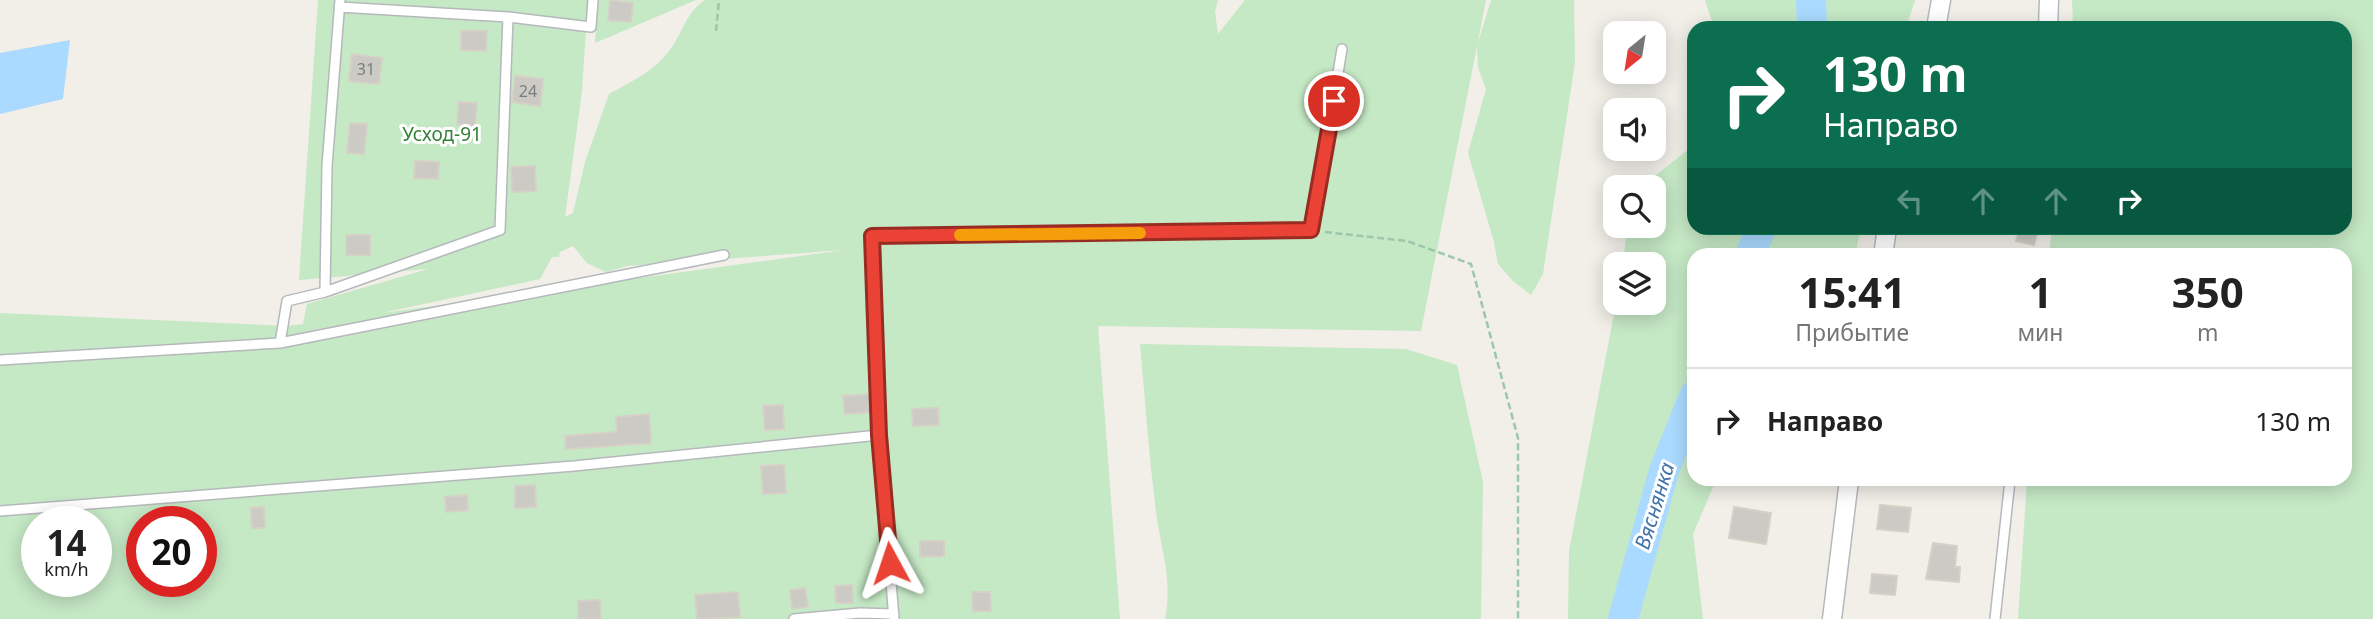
<!DOCTYPE html>
<html lang="ru">
<head>
<meta charset="utf-8">
<style>
	:root { --surface:#fff; --page:#f6f6f6; --text:#222; --muted:#767676; --line:#e0e0e0 }
	body { margin:0; font-family:"Noto Sans",sans-serif; background:var(--page); color:var(--text); height:100vh; display:flex; flex-direction:column; font-size:26px; white-space:nowrap }
	* { box-sizing:border-box; margin:0 }
	p { font-size:23px; color:var(--muted) }
	.icon { flex:none; width:38px; height:38px; fill:none; stroke:currentColor; stroke-width:2; stroke-linecap:round; stroke-linejoin:round }
	.map { position:relative; flex:1; overflow:hidden }
	.panel { position:absolute; left:1687px; top:248px; width:665px; height:238px; display:flex; flex-direction:column; background:var(--surface); border-radius:21px; box-shadow:0 4px 18px #0003 }
	.panel>* { flex:none }
	.hud { position:absolute; left:1687px; top:21px; width:665px; height:214px; border-radius:21px; box-shadow:0 4px 18px #0003; background:#0b6e4f; color:#fff; overflow:hidden }
	.needle { width:46px; rotate:210deg }
	.fabs { position:absolute; left:1603px; top:21px; display:grid; gap:14px }
	.fabs a { display:grid; place-items:center; width:63px; height:63px; border-radius:14px; background:var(--surface); box-shadow:0 4px 18px #0003; font-size:35px }
	.speed { position:absolute; left:21px; top:506px; display:flex; gap:14px; font-size:35px; font-weight:700; text-align:center }
	.speed>* { display:grid; place-content:center; width:91px; height:91px; border-radius:50%; background:var(--surface); box-shadow:0 4px 18px #0003; line-height:1 }
	.speed small { font-size:18px; font-weight:400 }
	.speed .limit { border:10px solid #d22; background:#fff; color:#111 }
	.pin { position:absolute; display:grid; place-items:center; width:60px; height:60px; color:#fff; margin:-30px; border:4px solid #fff; border-radius:50%; box-shadow:0 2px 7px #0007 }
	.me { position:absolute; width:77px; margin:-38px; rotate:355deg; stroke-linejoin:round; filter:drop-shadow(0 0 5px #0008) }
	.turn { display:flex; align-items:center; gap:24px; height:147px; padding:0 21px; font-size:32px }
	.turn .icon { width:91px; height:91px; stroke-width:2.5 }
	.turn b { display:block; font-size:49px; line-height:60px }
	.lanes { display:flex; align-items:center; height:66px; padding:0 21px; background:#0003; justify-content:center; gap:35px; direction:ltr }
	.lanes .off { opacity:.35 }
	.eta { display:flex; justify-content:space-evenly; align-items:center; height:119px; text-align:center }
	.eta b { font-size:42px; font-weight:700; line-height:49px }
	ul { padding:0; list-style:none }
	li { display:flex; align-items:center; gap:21px; height:105px; padding:0 21px; border-top:2px solid var(--line) }
	li div { flex:1 }
	li b { display:block; font-size:26px }
	li em { font-style:normal }
	.map>svg:first-child { display:block }
</style>
</head>
<body>
<div class="map">
<svg width="2373" height="619" viewBox="0 0 2373 619">
	<rect width="100%" height="100%" fill="#f1efe8"/>
	<path fill="#c5e8c5" fill-rule="evenodd" d="M318,0H588L582,91L565,217L573,213L585,162L609,94C628,83 649,74 664,57C681,40 684,13 705,0H1218L1215,12L1218,34L1245,0H1486L1477,46L1491,0H1574L1575,62L1543,274L1531,295L1513,281L1498,264L1494,242L1468,153L1486,89L1478,68L1477,46L1421,331L1098,326L1120,619H0V313L287,326L303,324L307,304L428,269L299,280ZM573,246L587,263L606,272L627,266L844,250L382,313L540,279L552,257H559L560,252ZM37,522H96V581H37ZM142,522H201V581H142Z
		M597,0H696L595,43Z
		M1705,0H1915L1906,28H1714Z
		M2072,0H2373V619H2018L2027,480H2345V256L2049,255L2052,228H2345V28H2073Z
		M1694,145V228H1861L1855,255L1694,256V480H1716L1693,534L1703,619H1568L1569,551L1616,303H1654V264H1623L1627,228L1628,226H1654V187L1642,186Z
		M1140,344L1406,349L1457,365L1483,482L1481,619H1165C1173,579 1161,550 1156,512C1149,456 1145,400 1140,344Z"/>
	<path fill="#aadaff" d="M70,40L63,99L0,114V53Z"/>
	<g fill="none" stroke-linecap="round" stroke-linejoin="round">
		<path stroke="#aadaff" stroke-width="30" d="M1811,0L1812,28
			M1750,256L1761,228
			M1623,619L1664,471L1694,396"/>
	</g>
	<path fill="#cccac5" stroke="#d6d1c6" stroke-width="2" d="M610,0L633,3L631,22L608,20Z
		M461,31H487L486,51L461,50Z
		M352,54L382,58L379,84L349,81Z
		M515,76L543,79L540,106L512,102Z
		M459,102L477,103L475,126L457,124Z
		M350,123L367,124L364,154L347,153Z
		M415,161L439,162L438,179L414,178Z
		M535,166L536,191L512,192L511,167Z
		M2020,228L2038,230L2034,245L2016,241Z
		M346,235H370V255H346Z
		M870,394L871,412L845,414L843,396Z
		M783,405L784,429L765,430L763,406Z
		M938,408L939,425L913,426L912,409Z
		M649,414L651,443L566,449L565,436L617,432L616,417Z
		M784,465L786,493L763,494L761,466Z
		M535,485L536,507L515,508V486Z
		M467,495L468,510L446,512L445,497Z
		M1880,505L1911,508L1908,532L1877,529Z
		M264,507L265,528H252L251,508Z
		M1734,507L1771,513L1766,544L1729,538Z
		M920,541H944V556L920,557Z
		M1933,543L1957,546L1955,567H1960L1959,582L1926,579Z
		M1872,574L1897,576L1895,595L1870,593Z
		M852,585L853,603H836L835,586Z
		M805,588L808,607L792,609L790,590Z
		M738,592L740,617L697,619L695,595Z
		M972,592H990L991,611H973Z
		M600,600L601,619H578V601Z"/>
	<g fill="none" stroke-linecap="round" stroke-linejoin="round">
		<defs>
			<path id="lane" d="M340,0L327,166L325,292L500,230L508,17
				M339,7L508,17L591,27L593,0
				M280,343L287,301L325,292
				M0,360L280,343L724,255
				M0,511L574,466L879,435
				M794,619L860,613L894,614
				M894,619L879,435L872,236L1312,230L1342,49
				M1995,619L2010,480"/>
			<path id="street" d="M1936,28L1941,0
				M2048,28L2049,0
				M1883,256L1887,228
				M1832,619L1849,480"/>
		</defs>
		<use href="#lane" stroke="#b5b8bc" stroke-width="12"/>
		<use href="#street" stroke="#b5b8bc" stroke-width="21"/>
		<path stroke="#9cc7a9" stroke-width="2.5" stroke-dasharray="7 3.5" stroke-linecap="butt" d="M716,31L719,0
			M1325,232L1407,241L1471,264L1518,438V619"/>
		<use href="#lane" stroke="#fff" stroke-width="9"/>
		<use href="#street" stroke="#fff" stroke-width="18"/>
	</g>
	<g fill="none" stroke-linecap="round" stroke-linejoin="round">
		<defs>
			<path id="route" d="M890,563L879,435L872,236L1311,230L1334,101"/>
		</defs>
		<use href="#route" stroke="#982c22" stroke-width="18"/>
		<use href="#route" stroke="#ea4335" stroke-width="12"/>
		<path stroke="#f59e0b" stroke-width="12" d="M960,235L1140,233"/>
	</g>
	<g text-anchor="middle" stroke-width="6" stroke-linejoin="round" paint-order="stroke">
		<g font-size="16" fill="#7a7d7f">
			<text x="366" y="75">31</text>
			<text x="528" y="97">24</text>
		</g>
		<g font-size="19" fill="#348238" stroke="#fff">
			<text x="442" y="141">Усход-91</text>
		</g>
		<g font-size="21" font-style="italic" fill="#4174aa" stroke="#fff">
			<text transform="translate(1655 506) rotate(-73)" y="7">Вяснянка</text>
		</g>
	</g>
</svg>
<div class="fabs">
<a><svg class="needle" viewBox="-14 -14 28 28"><path d="M0-13l5 13h-10z" fill="#e53935"/><path d="M0 13l5-13h-10z" fill="#767676"/></svg></a>
<a><svg class="icon" aria-label="sound" viewBox="0 0 24 24"><path d="M4 9h4l5-4v14l-5-4H4zM17 9q2 3 0 6"/></svg></a>
<a><svg class="icon" aria-label="search" viewBox="0 0 24 24"><circle cx="10" cy="10" r="6"/><path d="M15 15l6 6"/></svg></a>
<a><svg class="icon" aria-label="layers" viewBox="0 0 24 24"><path d="M12 4l9 5-9 5-9-5zM3 14l9 5 9-5"/></svg></a>
</div>
<div class="speed"><div>14<small>km/h</small></div><div class="limit">20</div></div>
<div class="pin" style="left:1334px;top:101px;background:#d93025"><svg class="icon" aria-label="arrive" viewBox="0 0 24 24"><path d="M6 21V4h12l-3 4 3 4H6"/></svg></div>
<svg class="me" style="left:890px;top:563px" viewBox="-20 -20 40 40"><path d="M0-17L14 15 0 8-14 15z" fill="#ea4335" stroke="#fff" stroke-width="4"/></svg>
<div class="hud">
<div class="turn"><svg class="icon" aria-label="right" viewBox="0 0 24 24"><path d="M7 20v-9h11M14 6l5 5-5 5"/></svg><div><b>130 m</b>Направо</div></div>
<div class="lanes"><svg class="icon off" aria-label="left" viewBox="0 0 24 24"><path d="M17 20v-9H6M10 6l-5 5 5 5"/></svg><svg class="icon off" aria-label="ahead" viewBox="0 0 24 24"><path d="M12 20V5M6 11l6-6 6 6"/></svg><svg class="icon off" aria-label="ahead" viewBox="0 0 24 24"><path d="M12 20V5M6 11l6-6 6 6"/></svg><svg class="icon" aria-label="right" viewBox="0 0 24 24"><path d="M7 20v-9h11M14 6l5 5-5 5"/></svg></div>
</div>
<section class="panel">
<div class="eta">
<div><b>15:41</b><p>Прибытие</p></div>
<div><b>1</b><p>мин</p></div>
<div><b>350</b><p>m</p></div>
</div>
<ul>
<li><svg class="icon" aria-label="right" viewBox="0 0 24 24"><path d="M7 20v-9h11M14 6l5 5-5 5"/></svg><div><b>Направо</b></div><em>130 m</em></li>
</ul>
</section>
</div>
</body>
</html>
